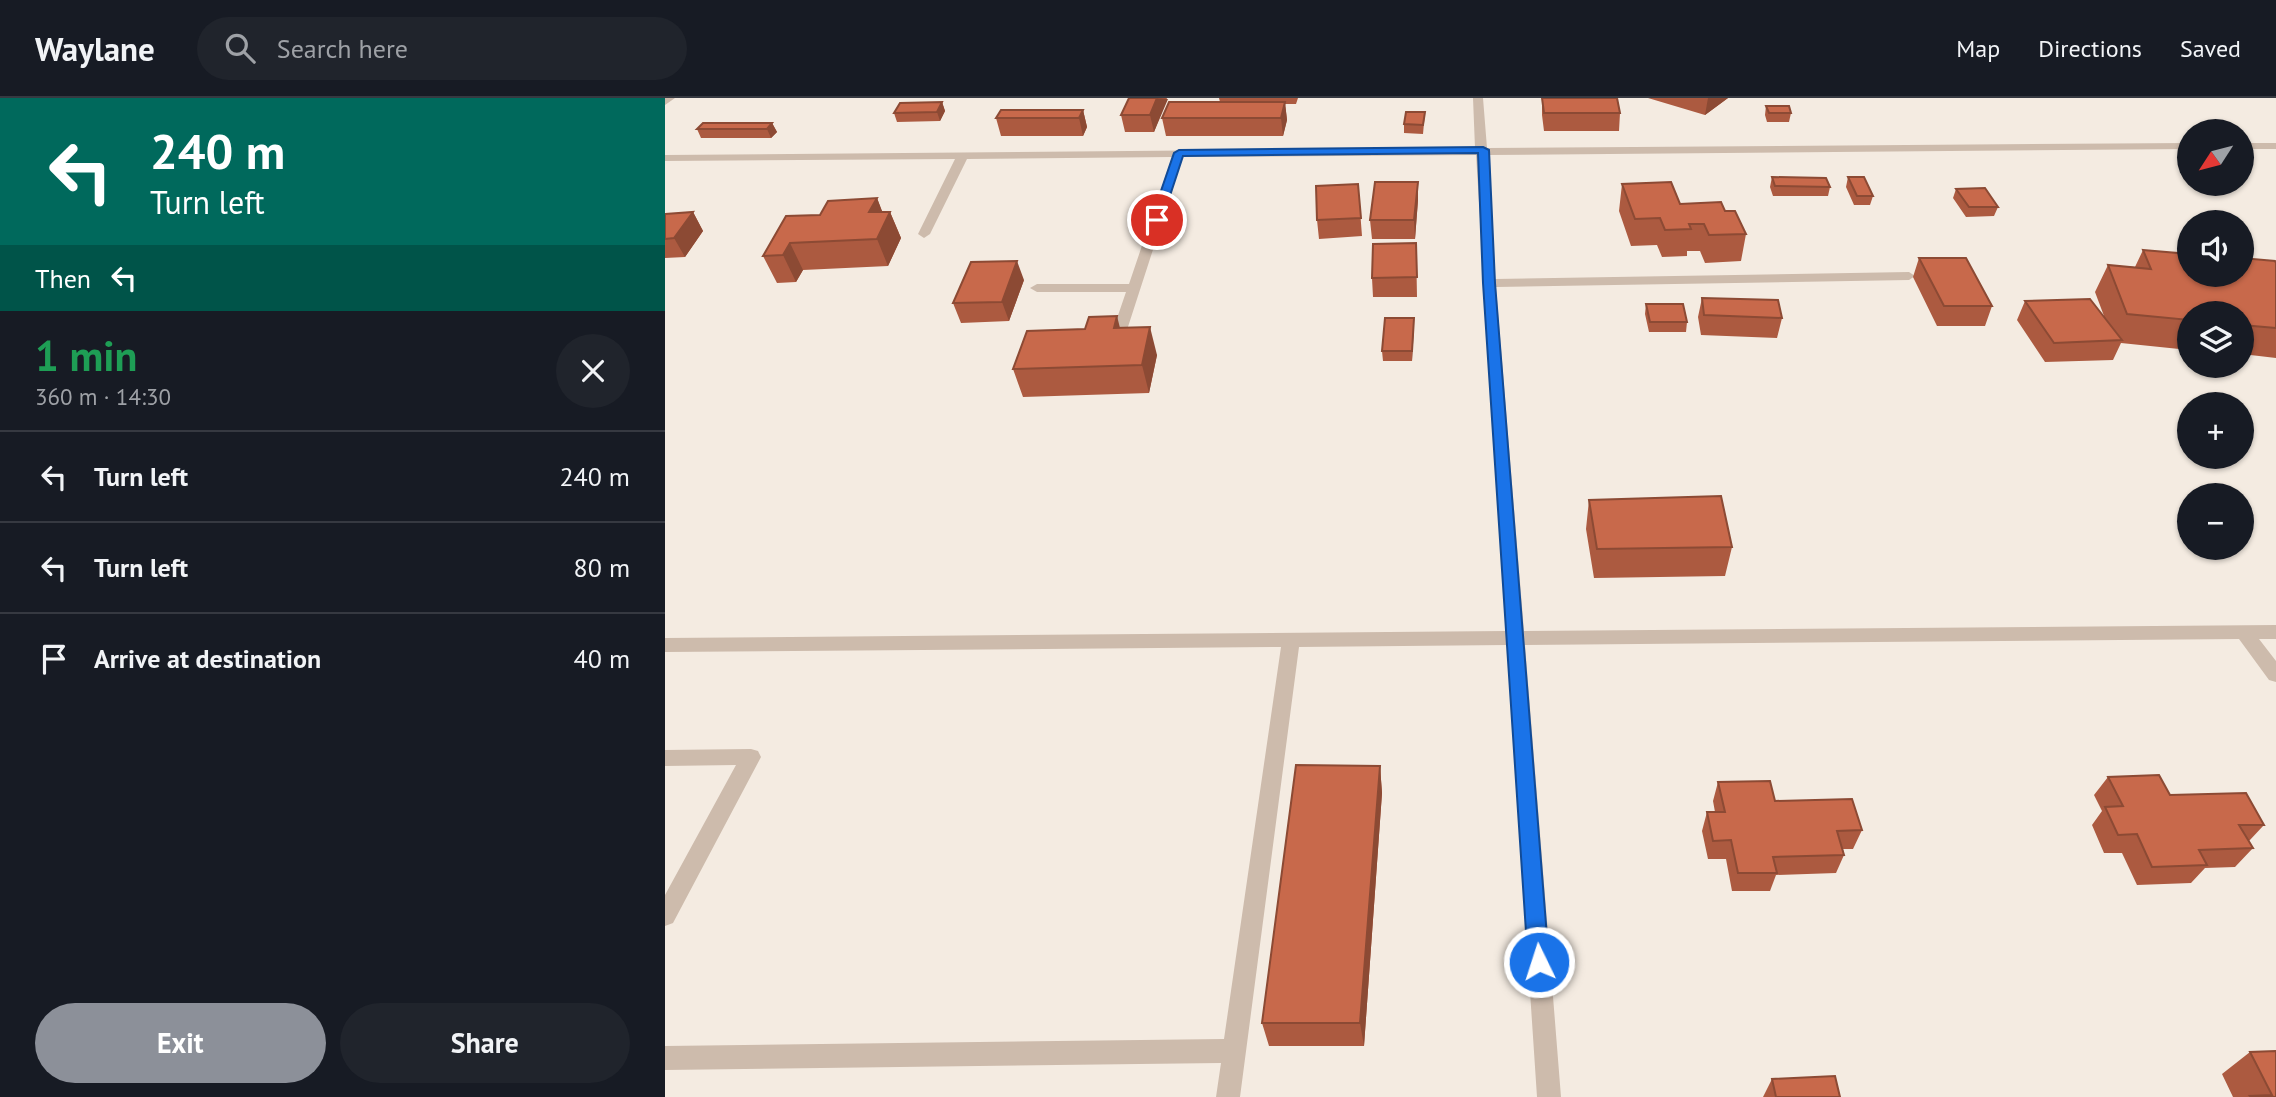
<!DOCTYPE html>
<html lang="en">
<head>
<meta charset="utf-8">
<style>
	:root { --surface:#171b24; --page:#20242c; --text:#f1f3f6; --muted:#9ea1a6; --line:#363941; --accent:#8c9099 }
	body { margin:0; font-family:"PT Sans",sans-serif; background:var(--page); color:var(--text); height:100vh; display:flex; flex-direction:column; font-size:26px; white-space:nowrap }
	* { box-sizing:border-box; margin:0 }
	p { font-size:23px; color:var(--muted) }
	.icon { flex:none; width:38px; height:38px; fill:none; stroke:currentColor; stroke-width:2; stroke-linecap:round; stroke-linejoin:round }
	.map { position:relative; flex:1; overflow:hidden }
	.panel { display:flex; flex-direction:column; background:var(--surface); width:665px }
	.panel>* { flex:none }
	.banner { background:#00695c; color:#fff; overflow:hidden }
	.needle { width:46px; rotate:234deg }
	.buttons { position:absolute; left:1512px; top:21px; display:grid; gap:14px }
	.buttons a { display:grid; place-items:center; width:77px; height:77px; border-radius:50%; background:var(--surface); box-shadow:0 2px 5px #0004; font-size:35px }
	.pin { position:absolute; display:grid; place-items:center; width:60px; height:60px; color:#fff; margin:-30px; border:4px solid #fff; border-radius:50%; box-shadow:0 2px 7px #0007 }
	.me { position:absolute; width:77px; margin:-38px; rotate:356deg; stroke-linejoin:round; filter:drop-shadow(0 0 5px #0008) }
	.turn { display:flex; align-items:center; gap:24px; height:147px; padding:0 35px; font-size:32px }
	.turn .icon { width:91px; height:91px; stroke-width:2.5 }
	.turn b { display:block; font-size:49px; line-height:60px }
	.then { display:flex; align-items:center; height:66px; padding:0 35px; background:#0003; gap:14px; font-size:26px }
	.round { display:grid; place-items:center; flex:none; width:74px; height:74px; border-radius:37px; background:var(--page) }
	.head { display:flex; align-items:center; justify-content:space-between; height:119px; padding:0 35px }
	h1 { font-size:42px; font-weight:600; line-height:52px; color:#1e9e55 }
	.primary-button { display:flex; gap:14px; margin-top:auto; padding:14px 35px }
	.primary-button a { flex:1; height:80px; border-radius:42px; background:var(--accent); color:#fff; font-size:28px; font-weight:600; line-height:80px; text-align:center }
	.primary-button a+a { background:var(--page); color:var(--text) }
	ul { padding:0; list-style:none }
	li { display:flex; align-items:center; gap:21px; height:91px; padding:0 35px; border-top:2px solid var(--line) }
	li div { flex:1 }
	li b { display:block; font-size:26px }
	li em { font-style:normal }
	header { display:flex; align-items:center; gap:42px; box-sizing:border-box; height:98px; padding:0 35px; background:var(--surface); border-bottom:2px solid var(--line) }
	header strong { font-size:33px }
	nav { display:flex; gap:38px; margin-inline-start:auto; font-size:24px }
	.search { width:490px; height:63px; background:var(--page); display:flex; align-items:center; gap:18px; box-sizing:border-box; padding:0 24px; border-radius:38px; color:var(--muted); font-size:26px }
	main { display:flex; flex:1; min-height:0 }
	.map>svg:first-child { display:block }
</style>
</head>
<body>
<header>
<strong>Waylane</strong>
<div class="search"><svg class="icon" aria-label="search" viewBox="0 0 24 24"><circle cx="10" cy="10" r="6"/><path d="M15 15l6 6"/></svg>Search here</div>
<nav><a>Map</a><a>Directions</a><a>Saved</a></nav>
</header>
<main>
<section class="panel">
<div class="banner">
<div class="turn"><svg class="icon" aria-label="left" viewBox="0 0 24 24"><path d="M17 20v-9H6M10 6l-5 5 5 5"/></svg><div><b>240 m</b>Turn left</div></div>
<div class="then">Then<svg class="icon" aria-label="left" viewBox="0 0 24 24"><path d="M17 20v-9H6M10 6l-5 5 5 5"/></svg></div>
</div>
<div class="head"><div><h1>1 min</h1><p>360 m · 14:30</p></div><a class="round"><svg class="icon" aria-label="close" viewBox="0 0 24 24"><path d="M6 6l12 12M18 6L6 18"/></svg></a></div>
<ul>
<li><svg class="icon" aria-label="left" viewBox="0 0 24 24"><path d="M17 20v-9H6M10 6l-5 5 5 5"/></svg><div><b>Turn left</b></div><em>240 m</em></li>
<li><svg class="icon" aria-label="left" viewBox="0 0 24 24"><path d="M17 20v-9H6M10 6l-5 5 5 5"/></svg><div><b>Turn left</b></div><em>80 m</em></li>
<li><svg class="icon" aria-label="arrive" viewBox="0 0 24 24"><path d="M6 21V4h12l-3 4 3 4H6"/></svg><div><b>Arrive at destination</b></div><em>40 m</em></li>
</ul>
<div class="primary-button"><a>Exit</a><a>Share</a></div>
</section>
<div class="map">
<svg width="1611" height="999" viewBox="0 0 1611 999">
	<rect width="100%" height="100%" fill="#f4ebe1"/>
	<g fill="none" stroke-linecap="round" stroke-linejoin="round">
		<path fill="#cdbbac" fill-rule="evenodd" d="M0,0H10L0,7Z
			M808,0H818L822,50L1524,45V51L822,57L830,181L1244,174L1250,178L1244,182L831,189L859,533L1611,527V541H1594L1611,563V584L1604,582L1574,541L860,547L896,999H872L842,547L634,549L575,999H551L556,965L0,972V948L559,941L616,549L0,554V540L841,533L811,57L518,59L461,235L454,239L447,235L461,194H372L365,190L372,186H464L507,59L302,61L265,136L259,140L253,136L290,61L0,63V57L810,50Z
			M1577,45H1611V51H1577Z
			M86,651L93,653L96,659L8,825L0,828V797L71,667L0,668V652Z"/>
	</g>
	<path fill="#ac5a40" d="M464,0H502L489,34H460L456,17Z
		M554,0H633L631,6H620L622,22L618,38H501L497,20L555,4Z
		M877,0L955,15L954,33H879L877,17Z
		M983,0H1063L1040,17Z
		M277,4L280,13L275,23L232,24L229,15Z
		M1101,8L1126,15L1124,24H1102L1100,17Z
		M418,12L422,29L418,38H336L331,20Z
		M760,14L758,36L739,35V26Z
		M107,25L112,34L106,40H36L32,31Z
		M1107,79L1165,89L1163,98H1108L1105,89Z
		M1183,79L1208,98L1205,107H1189L1181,89Z
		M753,84V102L750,141H707L705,122Z
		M693,86L697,138L654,141L652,122Z
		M957,86L1015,106L1060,113L1081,136L1076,163L1040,165L1035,153H1022V158L997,159L992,147L966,148L954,113Z
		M1291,91L1333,109L1329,118L1301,119L1288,100Z
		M212,100L217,114H225L236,140L223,168L138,172L131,184L112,185L98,158L155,117Z
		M28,114L38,133L20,159L0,160V116Z
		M751,145L752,199H708L707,180Z
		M1478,152L1611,165V260L1577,256V215H1524V252L1456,245L1448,262L1380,264L1352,222L1360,203L1439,218L1430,194L1443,167L1470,169Z
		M1254,160L1327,208L1320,228H1272L1248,179Z
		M359,182L344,223L296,225L288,205Z
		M1037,200L1117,220L1112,240L1036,237L1033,219Z
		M981,206L1022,224L1021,234H984L980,216Z
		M749,220L747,263H718L717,253Z
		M455,230L492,257L484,295L358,299L348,271Z
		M924,402L1067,449L1060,478L929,480L921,431Z
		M715,668L717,695L699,948H604L597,925Z
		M1443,679L1505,697L1599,727L1584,743L1588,750L1570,769L1540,770L1526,785L1472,787L1457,755H1439L1427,727L1437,713L1429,697Z
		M1053,684L1197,732L1188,751H1178L1179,757L1171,775L1111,777L1105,793H1067L1061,761H1043L1037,733L1042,714H1050L1048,703Z
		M1585,954L1611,999H1568L1557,976Z
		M1107,981L1175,999H1098Z"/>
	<path fill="#8c4a34" d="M492,0L503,1L489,34L485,17Z
		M1043,0H1063L1040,17Z
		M277,4L280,13L275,23L272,14Z
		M620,4L622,22L618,38L616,20Z
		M418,12L422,29L418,38L414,20Z
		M107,25L112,34L106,40L102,31Z
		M753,84V102L750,141L749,122Z
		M212,100L221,123L225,114L236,140L223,168L212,141L204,114Z
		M28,114L38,133L20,159L9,140Z
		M125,145L138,172L131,184L118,157Z
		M352,163L359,182L344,223L337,204Z
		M452,218L459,246L449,230Z
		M749,220V230L747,263V253Z
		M485,229L492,257L484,295L477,267Z
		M715,668L717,695L699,948L695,925Z"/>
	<path fill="#c8694b" stroke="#8c4a34" stroke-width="2" d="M464,0H492L485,17H456Z
		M877,0H952L955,15H879Z
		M277,4L272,14L229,15L235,5Z
		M504,4H620L616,20H497Z
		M1101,8H1124L1126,15H1104Z
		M336,12H418L414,20H331Z
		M741,14H760L758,27L739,26Z
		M38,25H107L102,31H32Z
		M1107,79L1161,80L1165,89L1110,88Z
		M1183,79H1199L1208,98H1192Z
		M710,84H753L749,122H705Z
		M1006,84L1015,106L1056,104L1060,113H1070L1081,136L1044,137L1039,126H1024L1026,131L1000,132L995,120L970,121L957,86Z
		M693,86L696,120L652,122L651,88Z
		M1320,90L1333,109H1304L1291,91Z
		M212,100L204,114H225L212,141L125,145L118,157L98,158L121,118L155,117L163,103Z
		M28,114L9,140L0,141V116Z
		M751,145L752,179L707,180L708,146Z
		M1478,152L1524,156V177H1577V160L1610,163L1611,165V230L1577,227V215H1524V222L1462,216L1443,167L1486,171Z
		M1254,160H1301L1327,208H1279Z
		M352,163L337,204L288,205L306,164Z
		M1037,200L1113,202L1117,220L1039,217Z
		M1425,201L1457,242L1389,245L1360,203Z
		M981,206H1018L1022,224H985Z
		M452,218L449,230L485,229L477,267L348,271L362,233L420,231L424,219Z
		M720,220H749L747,253H717Z
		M1056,398L1067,449L932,451L924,402Z
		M631,667L715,668L695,925H597Z
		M1494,677L1505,697L1581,695L1599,727H1574L1588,750L1534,752L1542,767L1487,769L1472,736L1453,737L1440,709L1458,708L1443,679Z
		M1105,683L1110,703L1187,701L1197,732L1172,733L1179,757L1108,759L1112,775H1073L1066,742L1048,743L1042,714H1060L1053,684Z
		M1611,953V999H1586L1585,998L1607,997L1585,954Z
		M1170,978L1175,999H1111L1107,981Z"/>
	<path fill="#1a73e8" stroke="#114b97" stroke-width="2" d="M818,49L824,52L830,185L884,864L881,871L874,874L866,871L863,864L818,185L813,55L518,58L497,122L492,126L486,122L509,55L514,52Z"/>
</svg>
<div class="buttons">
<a><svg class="needle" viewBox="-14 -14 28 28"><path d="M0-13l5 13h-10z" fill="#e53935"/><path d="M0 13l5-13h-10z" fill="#9ea1a6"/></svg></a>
<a><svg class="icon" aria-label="sound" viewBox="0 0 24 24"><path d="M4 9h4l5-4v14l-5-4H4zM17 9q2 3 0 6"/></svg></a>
<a><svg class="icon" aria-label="layers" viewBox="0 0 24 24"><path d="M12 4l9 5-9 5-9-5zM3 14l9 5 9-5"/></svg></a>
<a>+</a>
<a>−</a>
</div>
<div class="pin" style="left:492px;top:122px;background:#d93025"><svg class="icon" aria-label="arrive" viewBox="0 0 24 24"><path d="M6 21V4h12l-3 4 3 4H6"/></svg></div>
<svg class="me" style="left:874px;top:864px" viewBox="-20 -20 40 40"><circle r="17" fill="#1a73e8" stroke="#fff" stroke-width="3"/><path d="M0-11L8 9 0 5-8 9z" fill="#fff"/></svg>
</div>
</main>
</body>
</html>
